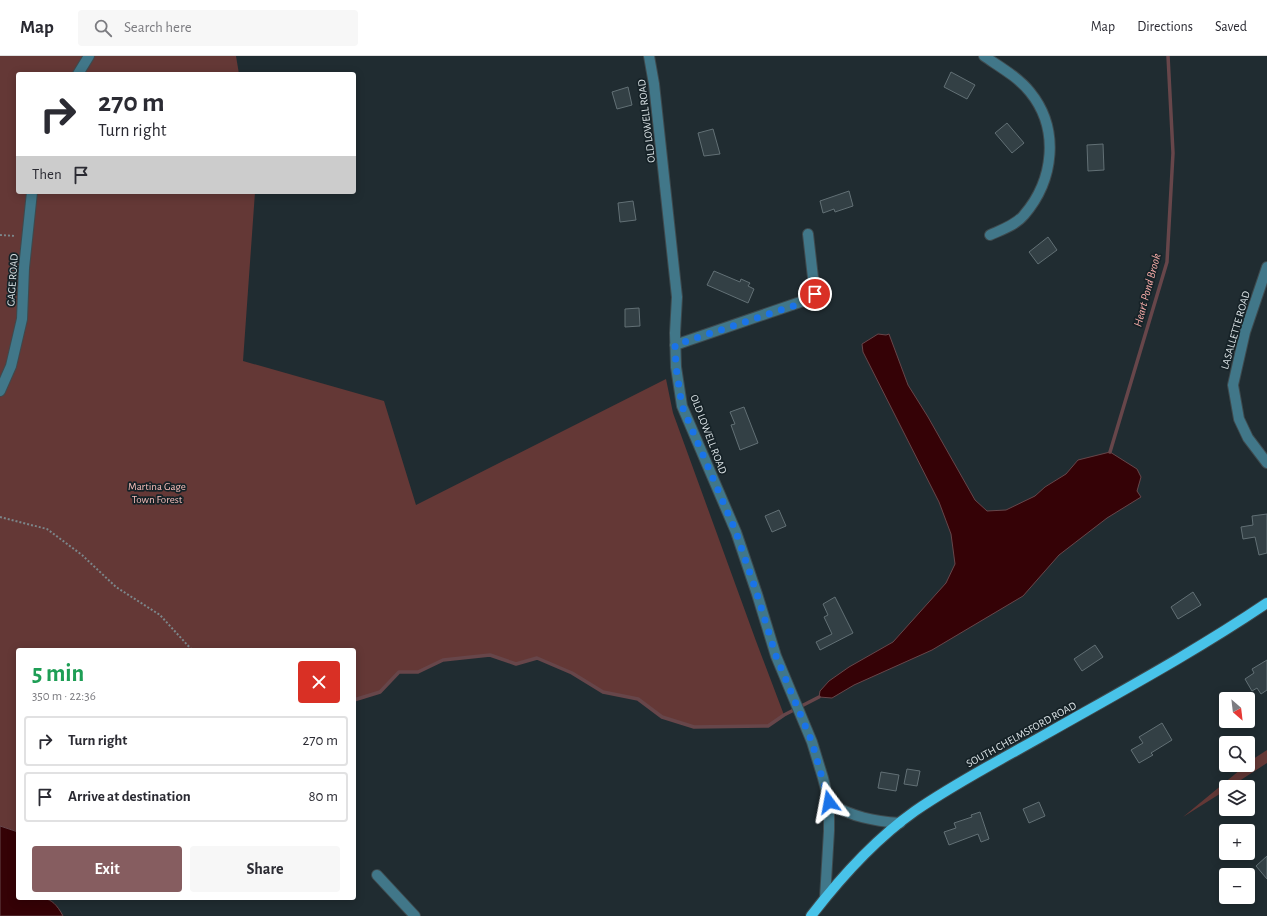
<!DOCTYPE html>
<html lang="en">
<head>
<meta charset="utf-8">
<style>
	:root { --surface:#fff; --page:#f7f7f7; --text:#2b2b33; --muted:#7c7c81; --line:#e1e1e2; --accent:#865d60 }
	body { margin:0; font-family:"Alegreya Sans",sans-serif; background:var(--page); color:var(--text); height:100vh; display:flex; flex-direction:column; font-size:15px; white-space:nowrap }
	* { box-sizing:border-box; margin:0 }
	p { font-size:13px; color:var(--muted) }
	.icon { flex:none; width:22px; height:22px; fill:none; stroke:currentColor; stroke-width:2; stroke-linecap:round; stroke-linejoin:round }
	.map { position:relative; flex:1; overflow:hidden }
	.drawer { position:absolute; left:16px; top:592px; width:340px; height:252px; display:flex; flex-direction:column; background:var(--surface); border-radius:4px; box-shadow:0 2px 10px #0003 }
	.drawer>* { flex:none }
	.top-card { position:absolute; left:16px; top:16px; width:340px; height:122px; border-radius:4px; box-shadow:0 2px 10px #0003; background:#fff; color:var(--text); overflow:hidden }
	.needle { width:26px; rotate:152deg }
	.tools { position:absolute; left:1219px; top:636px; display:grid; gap:8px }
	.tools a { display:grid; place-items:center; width:36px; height:36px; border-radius:4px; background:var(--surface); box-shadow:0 2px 10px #0003; font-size:20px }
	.pin { position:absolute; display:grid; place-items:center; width:34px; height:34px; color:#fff; margin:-17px; border:2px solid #fff; border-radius:50%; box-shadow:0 1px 4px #0007 }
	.me { position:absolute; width:44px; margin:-22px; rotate:347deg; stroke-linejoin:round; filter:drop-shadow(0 0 3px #0008) }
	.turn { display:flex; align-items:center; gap:14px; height:84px; padding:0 16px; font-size:18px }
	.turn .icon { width:52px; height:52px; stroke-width:2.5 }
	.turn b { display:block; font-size:28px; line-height:34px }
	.then { display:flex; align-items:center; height:38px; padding:0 16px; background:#0003; gap:8px; font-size:15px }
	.round { display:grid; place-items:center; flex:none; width:42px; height:42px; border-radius:4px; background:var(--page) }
	.headline { display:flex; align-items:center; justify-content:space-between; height:68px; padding:0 16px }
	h1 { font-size:24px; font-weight:600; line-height:30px; color:#1e9e55 }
	.button { display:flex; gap:8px; margin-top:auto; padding:8px 16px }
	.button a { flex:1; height:46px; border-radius:4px; background:var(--accent); color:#fff; font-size:16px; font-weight:600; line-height:46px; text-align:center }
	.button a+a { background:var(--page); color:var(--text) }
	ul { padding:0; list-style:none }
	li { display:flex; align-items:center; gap:12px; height:50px; margin:0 8px 6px; padding:0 8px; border:2px solid var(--line); border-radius:4px }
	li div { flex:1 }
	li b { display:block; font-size:15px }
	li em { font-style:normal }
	header { display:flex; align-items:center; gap:24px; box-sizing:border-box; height:56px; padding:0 20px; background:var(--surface); border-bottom:1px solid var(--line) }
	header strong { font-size:19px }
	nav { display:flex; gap:22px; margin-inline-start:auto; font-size:14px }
	.search { width:280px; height:36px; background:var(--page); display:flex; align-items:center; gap:10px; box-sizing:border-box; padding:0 14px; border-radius:4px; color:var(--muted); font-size:15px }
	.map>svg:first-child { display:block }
</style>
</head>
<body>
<header>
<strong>Map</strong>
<div class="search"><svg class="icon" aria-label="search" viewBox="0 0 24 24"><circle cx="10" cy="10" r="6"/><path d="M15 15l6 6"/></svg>Search here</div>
<nav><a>Map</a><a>Directions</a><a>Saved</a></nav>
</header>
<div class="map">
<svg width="1267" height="860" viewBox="0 0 1267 860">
	<rect width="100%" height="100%" fill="#202c31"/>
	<path fill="#643836" d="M0,0H236L239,18H18V136H255L243,305L384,345L416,449L666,323L673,357L756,585L784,659L768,670L694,671L662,661L638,643L603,636L572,617L537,602L516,608L490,599L443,604L418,616H399L380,636L354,644V594H18V776L0,770Z
		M1267,694V707L1230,731H1226V734L1183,761L1246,709H1248L1250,705Z"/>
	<path fill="#350206" stroke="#67464a" d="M878,278L886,279L889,278L908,329L928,361L975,444L987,455L1006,454L1035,440L1045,431L1066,418L1078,404L1110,396L1137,413L1141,421L1137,435L1141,441L1107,462L1059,499L1023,540L932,594L854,629L832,642L819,641L820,635L829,625L849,611L893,586L946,527L955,508L951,478L939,446L863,296L862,288Z
		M0,770L18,776V842C41,842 51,837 63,860H0Z"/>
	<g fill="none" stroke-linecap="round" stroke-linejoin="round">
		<path stroke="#67464a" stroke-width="3.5" d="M1110,396L1167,206L1173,97L1168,0
			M354,644L380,636L399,616H418L443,604L490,599L516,608L537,602L572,617L603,636L638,643L662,661L694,671L768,670L784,659L819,641"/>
	</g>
	<path fill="#334045" stroke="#627075" d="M951,16L975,29L967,43L944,31Z
		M628,31L632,49L617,53L612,36Z
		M1007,67L1024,87L1012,97L995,77Z
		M713,73L720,98L704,100L698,77Z
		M1103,88L1104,114L1088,115L1087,89Z
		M849,135L853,150L835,156L834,153L823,157L820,145Z
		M633,145L636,164L620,166L618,147Z
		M1048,181L1057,194L1038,208L1029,196Z
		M714,215L740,226L741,223L750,227L748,230L754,233L748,247L707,229Z
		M639,252L640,270L625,271V253Z
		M744,351L758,387L740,394L731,369L735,368L730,356Z
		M779,454L786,470L772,476L765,460Z
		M1267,458V497L1259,499L1255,481L1243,483L1241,471L1253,469L1252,460Z
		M1193,536L1201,549L1178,563L1171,551Z
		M835,541L853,577L820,594L816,586L832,578L824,561L828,559L823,548Z
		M1095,589L1103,601L1082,615L1074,603Z
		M1267,604V634L1261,638L1257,632L1252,635L1245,623L1254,617L1252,613Z
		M1162,667L1172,684L1151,697L1153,699L1139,707L1131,694L1143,687L1139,681Z
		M907,713L920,715L917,730L904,728Z
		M881,716L899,719L896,735L878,732Z
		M1039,746L1045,760L1029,767L1023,753Z
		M980,756L989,783L981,786L978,778L949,789L944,776L956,772L954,767L972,761L971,759Z
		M1267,800V823L1256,810Z"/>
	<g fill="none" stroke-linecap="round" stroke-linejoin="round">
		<defs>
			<path id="minor" d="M649,0L654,28L677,241L675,277L676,311L682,350L736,476L757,538L776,600L812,686L823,722L829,746V775L825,842
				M984,0C1000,11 1018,21 1030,36C1060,73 1054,124 1024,159C1016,169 1001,174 990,179
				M78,18L89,0
				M1267,211L1245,276L1233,329L1239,363L1248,382L1267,407
				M675,289L812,242L815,239L808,178
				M0,335L11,310L22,263L24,212L32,136
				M829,747C852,761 874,765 900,767
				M377,819L415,860"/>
			<path id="major" d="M811,860C841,821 874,784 915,755C957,726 1002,703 1046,678C1120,636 1196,595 1267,547"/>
		</defs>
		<use href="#minor" stroke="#3e4a4e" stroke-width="12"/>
		<use href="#major" stroke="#3e4a4e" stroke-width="12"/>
		<path stroke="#7c868a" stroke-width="2" stroke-dasharray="2 2" stroke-linecap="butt" d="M0,179L16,180
			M0,461L47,473L82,499L116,531L160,559L192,594"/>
		<use href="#minor" stroke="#417789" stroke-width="10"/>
		<use href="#major" stroke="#48c3e9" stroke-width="10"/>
	</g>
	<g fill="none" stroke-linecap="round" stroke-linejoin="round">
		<path stroke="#1a73e8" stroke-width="7" stroke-dasharray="0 12.6" d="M815,238L805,246L675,289L676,311L682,350L736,476L757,538L776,600L812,686L829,746"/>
	</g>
	<g text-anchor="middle" stroke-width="3.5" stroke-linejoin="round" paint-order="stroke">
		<g font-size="11" fill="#dde5e8" stroke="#162227">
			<text transform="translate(646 65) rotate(-97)" y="4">OLD LOWELL ROAD</text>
			<text transform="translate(12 224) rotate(-86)" y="4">GAGE ROAD</text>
			<text transform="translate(1235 274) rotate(-74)" y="4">LASALLETTE ROAD</text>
			<text transform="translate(709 378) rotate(69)" y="4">OLD LOWELL ROAD</text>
			<text transform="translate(1021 678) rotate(-29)" y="4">SOUTH CHELMSFORD ROAD</text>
		</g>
		<g font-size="11" fill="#f6bdb9" stroke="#162227">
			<text x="157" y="434">Martina Gage<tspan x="157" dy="13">Town Forest</tspan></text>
		</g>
		<g font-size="12" font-style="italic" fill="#f7aca8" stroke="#162227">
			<text transform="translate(1147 234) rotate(-75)" y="4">Heart Pond Brook</text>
		</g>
	</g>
</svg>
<div class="tools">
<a><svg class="needle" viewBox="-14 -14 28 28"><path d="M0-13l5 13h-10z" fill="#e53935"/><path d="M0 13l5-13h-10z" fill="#7c7c81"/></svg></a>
<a><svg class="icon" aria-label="search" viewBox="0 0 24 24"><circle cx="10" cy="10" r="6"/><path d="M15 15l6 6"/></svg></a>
<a><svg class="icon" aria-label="layers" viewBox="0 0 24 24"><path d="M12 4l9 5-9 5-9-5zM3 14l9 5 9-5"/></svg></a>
<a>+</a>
<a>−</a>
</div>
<div class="pin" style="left:815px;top:238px;background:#d93025"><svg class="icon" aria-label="arrive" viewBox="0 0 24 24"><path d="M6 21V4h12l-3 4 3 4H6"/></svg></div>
<svg class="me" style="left:829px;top:746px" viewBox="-20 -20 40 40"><path d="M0-17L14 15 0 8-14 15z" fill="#1a73e8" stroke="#fff" stroke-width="4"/></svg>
<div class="top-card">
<div class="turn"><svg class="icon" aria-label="right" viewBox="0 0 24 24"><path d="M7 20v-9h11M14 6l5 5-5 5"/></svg><div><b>270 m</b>Turn right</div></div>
<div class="then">Then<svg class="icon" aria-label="arrive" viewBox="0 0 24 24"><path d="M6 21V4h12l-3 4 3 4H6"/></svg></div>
</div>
<section class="drawer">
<div class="headline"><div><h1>5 min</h1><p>350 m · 22:36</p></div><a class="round" style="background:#d93025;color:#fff"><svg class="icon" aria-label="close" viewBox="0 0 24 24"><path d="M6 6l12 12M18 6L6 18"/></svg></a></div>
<ul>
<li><svg class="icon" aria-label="right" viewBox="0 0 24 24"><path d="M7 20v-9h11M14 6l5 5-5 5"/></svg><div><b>Turn right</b></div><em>270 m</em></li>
<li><svg class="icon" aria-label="arrive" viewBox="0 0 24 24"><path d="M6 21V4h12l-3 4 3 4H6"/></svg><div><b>Arrive at destination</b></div><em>80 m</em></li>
</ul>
<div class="button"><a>Exit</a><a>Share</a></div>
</section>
</div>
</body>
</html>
